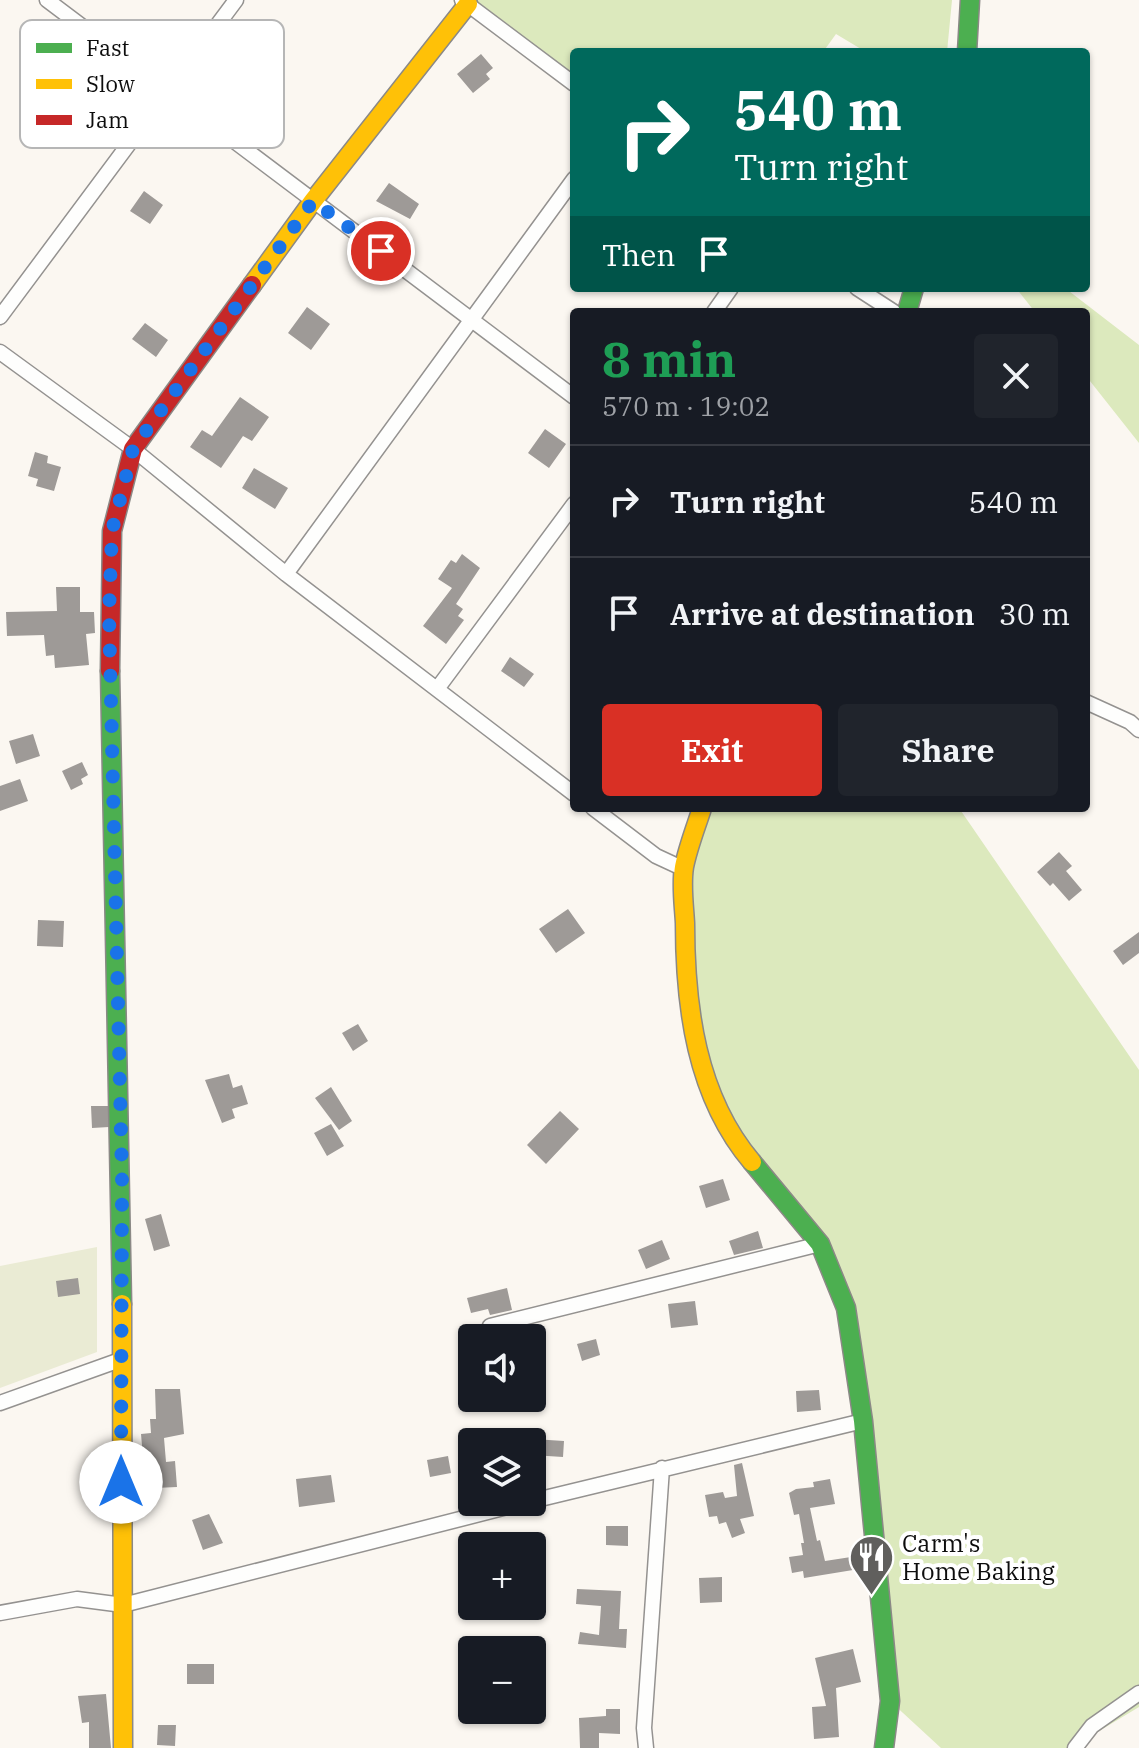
<!DOCTYPE html>
<html lang="en">
<head>
<meta charset="utf-8">
<style>
	:root { --surface:#171b24; --page:#20242c; --text:#f1f3f6; --muted:#9ea1a6; --line:#363941; --accent:#d93025 }
	body { margin:0; font-family:"IBM Plex Serif",serif; background:var(--page); color:var(--text); height:100vh; display:flex; flex-direction:column; font-size:30px; white-space:nowrap }
	* { box-sizing:border-box; margin:0 }
	p { font-size:26px; color:var(--muted) }
	.icon { flex:none; width:44px; height:44px; fill:none; stroke:currentColor; stroke-width:2; stroke-linecap:round; stroke-linejoin:round }
	.map { position:relative; flex:1; overflow:hidden }
	.side { position:absolute; left:570px; top:308px; width:520px; height:504px; display:flex; flex-direction:column; background:var(--surface); border-radius:8px; box-shadow:0 2px 6px #0004 }
	.side>* { flex:none }
	.hud { position:absolute; left:570px; top:48px; width:520px; height:244px; border-radius:8px; box-shadow:0 2px 6px #0004; background:#00695c; color:#fff; overflow:hidden }
	.tools { position:absolute; left:458px; top:1324px; display:grid; gap:16px }
	.tools a { display:grid; place-items:center; width:88px; height:88px; border-radius:8px; background:var(--surface); box-shadow:0 2px 6px #0004; font-size:40px }
	.pin { position:absolute; display:grid; place-items:center; width:68px; height:68px; color:#fff; margin:-34px; border:4px solid #fff; border-radius:50%; box-shadow:0 2px 8px #0007 }
	.me { position:absolute; width:88px; margin:-44px; rotate:0deg; stroke-linejoin:round; filter:drop-shadow(0 0 6px #0008) }
	.turn { display:flex; align-items:center; gap:28px; height:168px; padding:0 32px; font-size:36px }
	.turn .icon { width:104px; height:104px; stroke-width:2.5 }
	.turn b { display:block; font-size:56px; line-height:68px }
	.then { display:flex; align-items:center; height:76px; padding:0 32px; background:#0003; gap:16px; font-size:30px }
	.round { display:grid; place-items:center; flex:none; width:84px; height:84px; border-radius:8px; background:var(--page) }
	.headline { display:flex; align-items:center; justify-content:space-between; height:136px; padding:0 32px }
	h1 { font-size:48px; font-weight:700; line-height:60px; color:#1e9e55 }
	.primary-button { display:flex; gap:16px; margin-top:auto; padding:16px 32px }
	.primary-button a { flex:1; height:92px; border-radius:8px; background:var(--accent); color:#fff; font-size:32px; font-weight:700; line-height:92px; text-align:center }
	.primary-button a+a { background:var(--page); color:var(--text) }
	ul { padding:0; list-style:none }
	li { display:flex; align-items:center; gap:24px; height:112px; padding:0 32px; border-top:2px solid var(--line) }
	li div { flex:1 }
	li b { display:block; font-size:30px }
	li em { font-style:normal }
	.map>svg:first-child { display:block }
</style>
</head>
<body>
<div class="map">
<svg width="1139" height="1748" viewBox="0 0 1139 1748">
	<rect width="100%" height="100%" fill="#fbf7f1"/>
	<path fill="#dce9bd" d="M462,0H952L947,52H866L836,34L823,52H574V84Z
		M1016,288H1065L1139,345V443L1086,376V312H1035Z
		M702,808H959L1139,1070V1707L1071,1748H941L890,1701L846,1308L820,1244L740,1148L697,1054L684,869Z"/>
	<path fill="#eaebd4" d="M97,1247V1352L0,1388V1266Z"/>
	<path fill="#9e9a97" d="M481,54L493,68L486,74L490,79L473,93L457,74Z
		M389,183L419,204L410,219L376,201Z
		M144,191L163,205L150,224L130,211Z
		M307,307L330,324L311,350L288,333Z
		M145,323L168,340L156,357L132,339Z
		M240,397L269,417L252,441L243,436L221,468L190,447L202,430L212,436Z
		M545,429L566,444L549,468L528,453Z
		M35,452L48,456L47,463L61,467L54,491L36,486L38,479L28,476Z
		M254,468L288,488L275,509L242,488Z
		M462,554L480,568L456,604L463,609L458,616L464,620L446,644L423,626L452,588L438,579L451,560L456,563Z
		M56,587H80V612H94L95,633L86,634L89,665L55,668L54,655L46,656L44,635L7,636L6,612L57,611Z
		M510,657L534,674L524,687L501,671Z
		M33,734L40,756L16,764L9,741Z
		M82,762L88,775L81,779L83,784L71,790L62,771Z
		M20,779L28,801L0,811V786Z
		M1059,852L1072,866L1066,871L1082,890L1069,901L1053,883L1050,886L1037,872Z
		M568,909L585,933L556,953L539,929Z
		M38,920L64,921L63,947L37,946Z
		M1139,932V953L1123,965L1113,951Z
		M358,1024L368,1041L353,1051L342,1033Z
		M229,1074L233,1088L242,1085L248,1104L232,1109L235,1118L222,1123L205,1080Z
		M331,1087L352,1121L339,1130L315,1098Z
		M91,1106H108L109,1127L92,1128Z
		M560,1111L579,1129L546,1164L527,1145Z
		M331,1124L344,1146L327,1156L314,1133Z
		M723,1179L730,1200L706,1208L699,1186Z
		M161,1214L170,1246L154,1251L145,1219Z
		M758,1231L763,1248L734,1255L729,1241Z
		M662,1240L670,1259L646,1269L638,1250Z
		M78,1278L80,1294L58,1297L56,1281Z
		M507,1288L512,1310L490,1315L488,1309L471,1313L467,1298Z
		M695,1301L698,1325L671,1328L668,1304Z
		M596,1339L600,1355L582,1361L577,1344Z
		M155,1389H180L184,1434L164,1438L166,1462L175,1461L177,1487L155,1488L153,1456L143,1457L141,1434L151,1433L150,1419H156Z
		M819,1390L821,1410L797,1412L796,1391Z
		M533,1439L564,1441L563,1457L532,1455Z
		M448,1456L451,1473L430,1477L427,1460Z
		M742,1463L754,1516L740,1519L745,1533L732,1538L726,1522L719,1524L717,1516L709,1517L705,1495L723,1492L725,1498L737,1496L734,1465Z
		M331,1475L335,1502L299,1507L296,1479Z
		M830,1479L835,1504L810,1508L817,1541L820,1540L825,1561L851,1557L853,1570L804,1578L803,1571L792,1573L789,1557L803,1555L801,1543H804L799,1514L794,1515L789,1493L796,1489L814,1487L813,1482Z
		M209,1514L223,1543L203,1550L192,1520Z
		M606,1526H628V1546L606,1545Z
		M722,1577V1602L700,1603L699,1578Z
		M577,1589L621,1591L619,1629H627L626,1648L578,1644L580,1632L599,1635L601,1606L576,1604Z
		M853,1649L861,1682L836,1688L839,1737L814,1739L812,1707L826,1706L815,1658Z
		M187,1664H214V1684H187Z
		M106,1694L111,1748H89V1722L82,1723L78,1696Z
		M606,1709H620V1734L599,1733V1748H580L579,1718L606,1716Z
		M158,1725H176L175,1746L157,1745Z"/>
	<g fill="none" stroke-linecap="round" stroke-linejoin="round">
		<defs>
			<path id="street" d="M47,0L574,397
				M462,0L574,84
				M857,288L894,312
				M714,312L731,288
				M0,317L236,0
				M0,352L133,449L286,574L574,794
				M286,574L574,179
				M437,689L574,504
				M1086,702L1130,722L1139,730
				M593,808L656,856L684,869
				M490,1326L820,1244
				M0,1403L120,1360
				M532,1501L863,1421
				M0,1613L77,1599L123,1605L527,1502
				M646,1748L644,1728L662,1468
				M1075,1748L1092,1726L1139,1693"/>
			<path id="fast" d="M967,52L970,0
				M907,312L914,288
				M110,671L122,1304
				M752,1162L820,1244L846,1308L863,1421L890,1701L884,1748"/>
			<path id="slow" d="M252,285L313,201L468,4
				M702,808C696,827 688,847 684,867C681,885 684,905 685,923C685,1006 696,1096 752,1162
				M122,1304L123,1748"/>
			<path id="jam" d="M110,671L112,531L133,449L252,285"/>
		</defs>
		<use href="#street" stroke="#949290" stroke-width="17"/>
		<use href="#fast" stroke="#8b8986" stroke-width="21"/>
		<use href="#slow" stroke="#8b8986" stroke-width="21"/>
		<use href="#jam" stroke="#8b8986" stroke-width="21"/>
		<use href="#street" stroke="#fefefd" stroke-width="14"/>
		<use href="#fast" stroke="#4caf50" stroke-width="18"/>
		<use href="#slow" stroke="#ffc107" stroke-width="18"/>
		<use href="#jam" stroke="#c62828" stroke-width="18"/>
	</g>
	<g fill="none" stroke-linecap="round" stroke-linejoin="round">
		<path stroke="#1a73e8" stroke-width="14" stroke-dasharray="0 25.2" d="M121,1482L122,1177L109,614L112,531L133,449L313,201L381,251"/>
	</g>
	<defs>
		<symbol id="restaurant-pin" viewBox="-11 -11 22 30"><path d="M0 17L-7.5 6A9.5 9.5 0 1 1 7.5 6Z" fill="#605f5d" stroke="#fff"/><path d="M-5-6h1v4h1v-4h1v4h1v-4h1v5L-1.5 .5V6h-2V.5L-5-1ZM5-6V6H3V1.5H1.5Q1.5-4 5-6Z" fill="#fff"/></symbol>
	</defs>
	<g fill-rule="evenodd">
		<use href="#restaurant-pin" x="846" y="1532" width="51" height="69"/>
	</g>
	<g text-anchor="middle" stroke-width="8" stroke-linejoin="round" paint-order="stroke">
		<g font-size="24" fill="#0d0d0d" stroke="#fff" text-anchor="start">
			<text x="902" y="1552">Carm's<tspan x="902" dy="28">Home Baking</tspan></text>
		</g>
	</g>
	<rect x="20" y="20" width="264" height="128" rx="12" fill="#fff" stroke="#b6b6b6" stroke-width="2"/>
	<rect x="36" y="43" width="36" height="10" fill="#4caf50"/>
	<rect x="36" y="79" width="36" height="10" fill="#ffc107"/>
	<rect x="36" y="115" width="36" height="10" fill="#c62828"/>
	<g font-size="22" fill="#0d0d0d">
		<text x="86" y="56">Fast</text>
		<text x="86" y="92">Slow</text>
		<text x="86" y="128">Jam</text>
	</g>
</svg>
<div class="tools">
<a><svg class="icon" aria-label="sound" viewBox="0 0 24 24"><path d="M4 9h4l5-4v14l-5-4H4zM17 9q2 3 0 6"/></svg></a>
<a><svg class="icon" aria-label="layers" viewBox="0 0 24 24"><path d="M12 4l9 5-9 5-9-5zM3 14l9 5 9-5"/></svg></a>
<a>+</a>
<a>−</a>
</div>
<div class="pin" style="left:381px;top:251px;background:#d93025"><svg class="icon" aria-label="arrive" viewBox="0 0 24 24"><path d="M6 21V4h12l-3 4 3 4H6"/></svg></div>
<svg class="me" style="left:121px;top:1482px" viewBox="-20 -20 40 40"><circle r="19" fill="#fff"/><path d="M0-13L10 11 0 6-10 11z" fill="#1a73e8"/></svg>
<div class="hud">
<div class="turn"><svg class="icon" aria-label="right" viewBox="0 0 24 24"><path d="M7 20v-9h11M14 6l5 5-5 5"/></svg><div><b>540 m</b>Turn right</div></div>
<div class="then">Then<svg class="icon" aria-label="arrive" viewBox="0 0 24 24"><path d="M6 21V4h12l-3 4 3 4H6"/></svg></div>
</div>
<section class="side">
<div class="headline"><div><h1>8 min</h1><p>570 m · 19:02</p></div><a class="round"><svg class="icon" aria-label="close" viewBox="0 0 24 24"><path d="M6 6l12 12M18 6L6 18"/></svg></a></div>
<ul>
<li><svg class="icon" aria-label="right" viewBox="0 0 24 24"><path d="M7 20v-9h11M14 6l5 5-5 5"/></svg><div><b>Turn right</b></div><em>540 m</em></li>
<li><svg class="icon" aria-label="arrive" viewBox="0 0 24 24"><path d="M6 21V4h12l-3 4 3 4H6"/></svg><div><b>Arrive at destination</b></div><em>30 m</em></li>
</ul>
<div class="primary-button"><a>Exit</a><a>Share</a></div>
</section>
</div>
</body>
</html>
